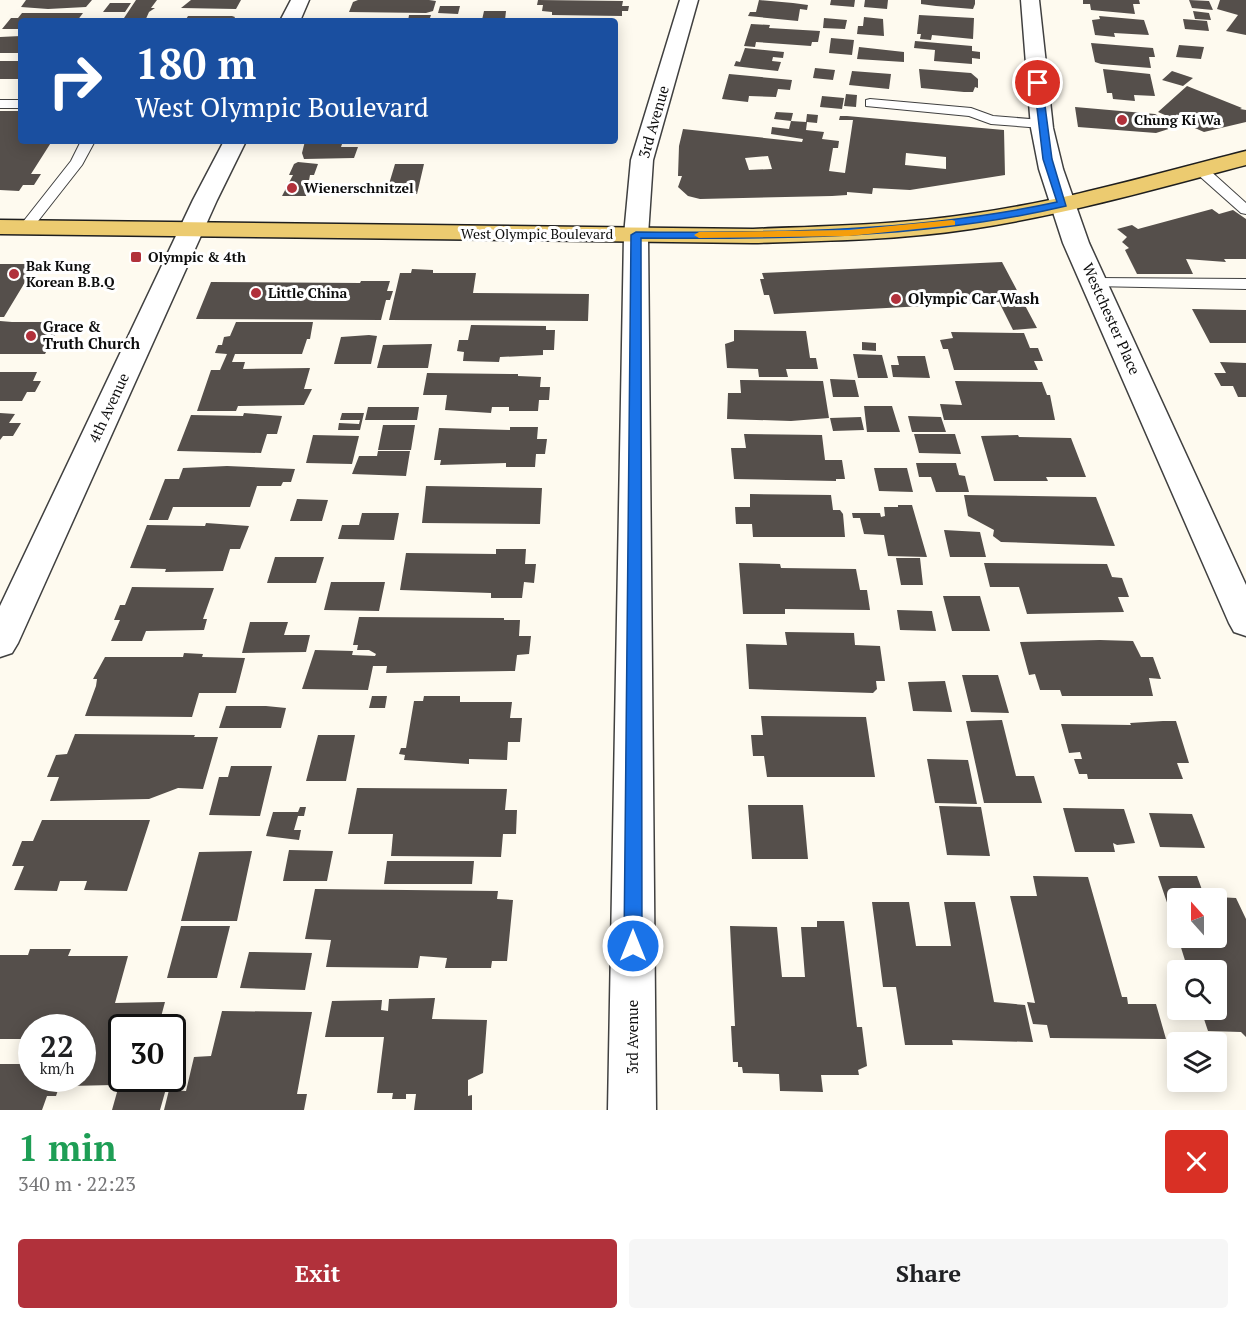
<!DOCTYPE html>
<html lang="en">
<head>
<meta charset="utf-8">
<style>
	:root { --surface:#fff; --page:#f6f6f6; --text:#202124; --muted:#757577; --accent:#b1313b }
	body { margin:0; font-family:"PT Serif",serif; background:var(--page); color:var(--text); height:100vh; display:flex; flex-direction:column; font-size:22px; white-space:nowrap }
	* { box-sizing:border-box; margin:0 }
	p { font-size:20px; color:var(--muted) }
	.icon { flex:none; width:33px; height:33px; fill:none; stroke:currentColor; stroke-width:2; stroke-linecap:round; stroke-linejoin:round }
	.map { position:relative; height:1110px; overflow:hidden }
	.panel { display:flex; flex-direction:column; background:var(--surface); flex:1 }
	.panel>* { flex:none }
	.top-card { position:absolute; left:18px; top:18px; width:600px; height:126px; border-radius:6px; box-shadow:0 3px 15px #0003; background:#1a4fa0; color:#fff; overflow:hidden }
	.needle { width:39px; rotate:339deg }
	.tools { position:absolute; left:1167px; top:888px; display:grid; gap:12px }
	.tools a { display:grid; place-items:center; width:60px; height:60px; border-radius:6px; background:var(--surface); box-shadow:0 3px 15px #0003; font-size:30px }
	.speed { position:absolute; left:18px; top:1014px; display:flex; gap:12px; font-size:30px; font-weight:700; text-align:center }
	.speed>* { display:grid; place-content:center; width:78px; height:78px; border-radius:50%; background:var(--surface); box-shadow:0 3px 15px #0003; line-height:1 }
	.speed small { font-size:15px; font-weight:400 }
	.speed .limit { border:3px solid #111; border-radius:9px; background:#fff; color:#111 }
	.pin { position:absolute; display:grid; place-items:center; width:51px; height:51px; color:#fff; margin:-26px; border:3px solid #fff; border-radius:50%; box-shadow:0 2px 6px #0007 }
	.me { position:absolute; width:66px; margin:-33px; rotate:0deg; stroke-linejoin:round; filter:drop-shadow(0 0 4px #0008) }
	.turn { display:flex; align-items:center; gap:21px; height:126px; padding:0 18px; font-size:27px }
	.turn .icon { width:78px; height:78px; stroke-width:2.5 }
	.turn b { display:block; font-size:42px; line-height:51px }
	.round { display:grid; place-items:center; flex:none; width:63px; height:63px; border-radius:6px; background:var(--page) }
	.head { display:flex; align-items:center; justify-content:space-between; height:102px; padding:0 18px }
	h1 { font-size:36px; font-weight:600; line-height:45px; color:#1e9e55 }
	.primary-button { display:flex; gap:12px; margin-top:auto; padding:12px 18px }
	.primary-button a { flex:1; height:69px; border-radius:6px; background:var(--accent); color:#fff; font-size:24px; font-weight:600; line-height:69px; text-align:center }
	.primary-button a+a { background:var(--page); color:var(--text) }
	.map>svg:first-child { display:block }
</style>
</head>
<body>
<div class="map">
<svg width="1246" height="1110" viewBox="0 0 1246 1110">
	<rect width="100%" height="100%" fill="#fefaef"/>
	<path fill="#554f4b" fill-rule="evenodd" d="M26,0H92L86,7L48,9L21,7Z
		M136,0H157L151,8H155L149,12L145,21H122Z
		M191,0H241L236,9L181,8Z
		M358,0H429L436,1L433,11L426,13L349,12L353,2Z
		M538,0L623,1L622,6H629L628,11H622V16L552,15V12L542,11L543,5H537Z
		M759,0L793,3L808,5L807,10L800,9L798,21L748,16L750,12H756Z
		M831,0H855L854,7L830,5Z
		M865,0H888L887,9L864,7Z
		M921,0H975V4L973,9L936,6L921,4Z
		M1083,0H1139L1140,4H1133L1135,14L1091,10L1090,4H1083Z
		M1189,0L1209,1L1213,10L1192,8Z
		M1220,0H1246V35L1226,31L1238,15L1217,9Z
		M110,3H131L125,12H103Z
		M440,6H460L458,14L438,13Z
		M484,11H506L505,20H482Z
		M1193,11L1209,13L1211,20L1195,19Z
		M22,13H83L77,21H21V29H2L11,18H18Z
		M409,15H431L429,21H408Z
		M919,15L974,18L973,39L932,35L931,40L920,39L921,34H917Z
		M188,16H232L235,17L233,21H185Z
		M1099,16L1144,20L1149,35L1114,33L1115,37L1095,35L1092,20L1100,19Z
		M864,17L883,19L884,36L857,34L858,26H863Z
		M824,18L847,20L845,29L823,28Z
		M1183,19L1207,21L1209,31L1185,29Z
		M751,24L770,25L769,28L820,31L818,42H812L811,46L756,42L755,47L744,46Z
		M21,36V53H0V37Z
		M831,38L854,40L852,55L829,53Z
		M915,41L972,46V51L980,52V59L972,58V64L934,61L935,50L914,48Z
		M1091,43L1153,48L1155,57H1149L1151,68L1101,64L1095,62Z
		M1179,45L1204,47L1201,59L1176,57Z
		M859,47L904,52V62L857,59Z
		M745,48L784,52L783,58L773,57L772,61L781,62L778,71L734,66L736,61L740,62Z
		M0,61H21V79H0Z
		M815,68L835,70L833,80L813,78Z
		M919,69L971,73L978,79V88L975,87L973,92H964L921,88Z
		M1103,69L1150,74L1155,96L1134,95L1135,101L1113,99L1112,93H1107Z
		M852,71L891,74L889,89L849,85Z
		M1172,71L1193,78L1183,86L1162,80Z
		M729,74L792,80L790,90L778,89L776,97L749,96L748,102L722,99Z
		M1187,86L1242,108L1240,109L1246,110V122L1204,132L1158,112Z
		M846,94L857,95L856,107L844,106Z
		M822,96L844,98L842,109L820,107Z
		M1075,107L1155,114L1178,126L1156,133L1078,127Z
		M0,111H21V141H52L31,174H41L34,185H23L19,191L0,190Z
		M776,112L793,113L791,121L774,119Z
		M807,114L818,115L817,123L807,122L806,130L824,132L822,139L839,141L838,148H833L829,171L845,173L853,120H839L840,116H847L1004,130L1005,175L910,190L873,188L872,194L847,192V195L832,196L700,199L688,196L678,187L682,176H678L679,146L683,129L802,142L803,139L771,134L772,127L789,129L791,121L806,122ZM906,153L946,157V169L905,165ZM768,156L772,169L749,170L745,158Z
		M305,141H343L341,147H358L354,158L304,159L302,153Z
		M298,162L318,164L314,175H310L306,196H282L293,175H289L294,164Z
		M395,164H424L417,194H386Z
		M1212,209L1219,214L1233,210L1246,219V259H1224L1226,262L1186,259L1193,274H1137L1125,250L1129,248L1122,242L1127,237L1117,229L1132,225L1138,229Z
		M1002,262L1037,328L1013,330L999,302L774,314L769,295H764L760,279H764L762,273Z
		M0,264H36L4,317H0Z
		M412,269L433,270V273H476L473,293L589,294L588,321L389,320L400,273H411Z
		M361,281H390L387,291H393L390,300H386L381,320L196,319L211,282L360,283Z
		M1192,309L1246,310V343H1210Z
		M0,321L12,322H62L45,354H0Z
		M236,322H313L310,339H307L302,354H235L232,362H245L243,369L310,368L304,389H312L304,405L238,406L236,411H197L211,370H220L227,354L215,353L218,345H222L224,337L230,336Z
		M471,325L546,326V330H555L554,350H543V355L500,357L499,362L463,361L464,352L457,351L459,340H468Z
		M734,330L806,331L810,358H816L818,369H786L788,377H759L758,369L727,368L725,344L734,341Z
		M951,332L1024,333L1030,348H1038L1043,361H1034L1038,370H954L948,349H943L940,340L953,338Z
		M369,335L377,336L371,364H334L341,337Z
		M862,342L876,343V351L862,350Z
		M432,344L428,368H377L383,345Z
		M853,354L882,355L888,378H858Z
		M897,356H925L930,378L893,377L891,365H899Z
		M1220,362L1246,363V397H1238L1233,386H1221L1214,373H1226Z
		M0,372H37L33,381H41L35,392H27L22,401H0Z
		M427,373L518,374V376L541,377L540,387H550L549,400H539L538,411H509V407H492L491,413L445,410L447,395H423Z
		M830,379L855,380L859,397H833Z
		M740,380L823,381L829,418L791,421L727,419L728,393H741Z
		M955,381L1042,382L1047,395H1050L1055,420H944L940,404L962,405Z
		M864,406H892L900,432H867Z
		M368,407H419L417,420H365Z
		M0,413L15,414L9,423H21L13,436H3L0,440Z
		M244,413L282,416L277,434H267L261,453L177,451L191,415L243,416Z
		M342,413H364L360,430H338L339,423L359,424L360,420H340Z
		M908,416L941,417L946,432H912Z
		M861,417L864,430L833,431L830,418Z
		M383,425H415L411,450H378Z
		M510,427H538L537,439H547L545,454H536L535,467H506V463L440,465L441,460H434L439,428L510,430Z
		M744,434L822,435L825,460H842L845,479H836V481L734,479L731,448H746Z
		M914,434H955L961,454L919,453Z
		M313,435L359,436L352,464L306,463Z
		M1018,435L1019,437L1071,438L1086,477H1046L1048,481H994L981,436Z
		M378,451H410L406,476L352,474L359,456H377Z
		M916,463H956L959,475L965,476L969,492H936L931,477H919Z
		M227,466L295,469L291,482H283L281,486H257L250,507H173L168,520H149L165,479H179L183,468Z
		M874,468H907L913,492L879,491Z
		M426,486L542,488L540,524L422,523Z
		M750,494L831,495L833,510H840L843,514L845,537H753L752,524H736L735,507H750Z
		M964,495L1096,497L1115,546L1001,542L993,536L994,530L968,516Z
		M297,499L328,500L322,521H290Z
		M898,505H912L927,557L888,556L884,535L864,534L860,518H853L852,513H880L881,517L885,516L884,507H898Z
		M362,513H399L394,540L338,539L342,525H359Z
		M206,523L249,526L240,549H230L223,571L165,572L166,569L130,568L147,525L205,526Z
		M944,530L980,532L986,557H950Z
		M496,549H526L525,564H536L534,583L524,582L522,598H491V593L400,590L406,553L496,554Z
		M275,557H324L316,583H267Z
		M896,558H920L923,585H901Z
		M739,563L780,564L781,568L856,569L860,590H867L870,610L785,609V614H743Z
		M984,563L1107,564L1112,577L1122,578L1129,597H1118L1124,612L1027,614L1019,587H990Z
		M331,582H385L379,611L324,610Z
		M132,587L214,588L203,619H207L204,630L146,631L142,641H111L120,620H114L120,605H125Z
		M943,596H980L990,631H952Z
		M897,610L932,611L936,631L900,630Z
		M359,617L504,618V620H520L519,636H531L529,654L517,655L515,671L386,673L387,666H373L368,690L302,689L315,650L353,651L352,655L375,656L376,654L369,650H357L358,645H353Z
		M250,622H288L284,635H310L306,652L242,653Z
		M785,632L854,633L855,645L880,646L885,681H876L877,689L873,693L749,689L746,644L787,645Z
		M1100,640L1133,641L1141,657H1153L1161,679L1149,678L1153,696H1062L1060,690H1040L1035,674L1029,675L1020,642Z
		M184,653L203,654L202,657L245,658L236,693H199L192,717L85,716L96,686L97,679H93L105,657H183Z
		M962,675H998L1009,713L971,712Z
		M945,681L952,712L913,711L908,682Z
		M372,696H387L385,708H369Z
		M424,696H460V702H512L510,718H522L520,742H508L507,760L469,759V764L404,760L405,755L399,754L401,748H406L414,701H423Z
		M226,706H266L286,708L281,728H219Z
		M761,716L866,717L875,777H767L764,756H753L751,735H763Z
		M1002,720L1016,776H1034L1042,803H984L966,721Z
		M1163,721H1176L1189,763H1177L1183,779H1088L1087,774H1079L1074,759H1082L1080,752L1069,753L1061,724L1131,725L1130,723Z
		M75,734L195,735L194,737H218L203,789L178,788L149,799L50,801L59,777H47L56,755L67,754Z
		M318,735H355L346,781H306Z
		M927,759L968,760L977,804L935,803Z
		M231,766H272L260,816L209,815L219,777H228Z
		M357,788L507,789L505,810H517L516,834H503L501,857L391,856L393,834H348Z
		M748,805H803L808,859H752Z
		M939,806L981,807L990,856L947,855Z
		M300,807H306L304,816H298L294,830H301L299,840L266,836L273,812H298Z
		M1063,808L1124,809L1135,843L1117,845L1113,843L1115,852H1075Z
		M1149,813L1192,814L1205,848L1160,847Z
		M42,820H150L127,891L84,890L87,881H60L57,891L14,890L24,866H12L22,841H33Z
		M289,850L333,851L327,881H283Z
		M252,851L237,921H181L199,852Z
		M387,861H474L472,884H384Z
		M1033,876L1088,877L1122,997H1127L1128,1004H1156L1166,1039L1050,1038L1047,1025L1033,1024L1027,1002L1035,1003L1010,896H1037Z
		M1158,876H1197L1205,898H1178V935Z
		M315,889L498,891L497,899L513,900L507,961H492L491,968H445L447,958L420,956L418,968L326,967L331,940L305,939Z
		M1216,897L1236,898L1246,919V1037L1241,1032L1208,1031L1201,1010H1216V970H1188L1178,938H1216Z
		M872,902H909L916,946H951L944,902H975L994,1002L1025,1005L1033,1042L952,1040L953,1045H905L896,987H883Z
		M817,921H844L857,1027H862L867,1066L858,1070L859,1075H821L823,1092L780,1091L779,1074L743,1073L742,1067H738V1062H733L731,1026H735L730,926L777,927L782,977H805L801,927H817Z
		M181,926H230L217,978H167Z
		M30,949H71L68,956H128L115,1003L165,1002L158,1028H122V1056L113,1085L69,1086L71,1078H82V1028H32V1039H0V955H28Z
		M249,952L312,953L305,990L240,988Z
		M435,998L432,1019L487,1020L483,1073L468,1080V1096L472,1095V1110H414L416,1094H406V1099H392L393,1093H377L384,1037H325L332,1001L382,1000L381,1010L388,1011L389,999Z
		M222,1011L312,1012L297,1094H307L304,1110H164L169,1090L186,1091L194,1057L211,1056Z
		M172,1039L180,1040L173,1063H172Z
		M0,1064H32V1078H62L56,1096H47L42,1110H0Z
		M121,1078H169L160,1110H112Z"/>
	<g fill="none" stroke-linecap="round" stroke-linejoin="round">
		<defs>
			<path id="lane" d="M870,99L971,108L993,116L1042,120L1049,124L1042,128L991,124L969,116L866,106V100Z
				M0,100H21V108H0Z
				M81,141H95L82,165L31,230H21L19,227L71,161Z
				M1201,166L1206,167L1246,203V214L1241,213L1196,173V167Z
				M1096,278L1246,279V289L1091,286L1088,283Z"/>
			<path id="street" d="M291,0H309L300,21H280Z
				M680,0H698L653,160L648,235L656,1110H608L624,235L631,160Z
				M1021,0H1039L1053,128L1063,169L1089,243L1246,585V636L1234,632L1229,623L1063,243L1039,169L1031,128Z
				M224,141H246L217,200L18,643L12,653L0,657V606L193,200Z"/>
			<path id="primary" d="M1246,151V165C1155,189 1064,215 971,229C899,240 826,241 753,243L0,234V220L753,229C826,226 899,225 971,214C1064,201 1155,174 1246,151Z"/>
		</defs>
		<use href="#lane" stroke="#404040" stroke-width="2"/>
		<use href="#street" stroke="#404040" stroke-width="3"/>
		<use href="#primary" stroke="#1e1e1e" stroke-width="3"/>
		<use href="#lane" fill="#fff" fill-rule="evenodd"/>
		<use href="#street" fill="#fff" fill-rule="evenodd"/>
		<use href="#primary" fill="#eccb70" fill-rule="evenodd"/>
	</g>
	<path fill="#1a73e8" stroke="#114b97" stroke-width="1.5" d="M1038,80L1042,83L1052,159L1066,206C927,239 783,239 641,238L642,946L639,952L633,955L626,952L624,946L631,235L636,232C777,233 918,232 1057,202L1043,159L1034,83Z"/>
	<path fill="#f59e0b" d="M952,220L955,221V225L849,236L699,238L694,235L699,232L849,230Z"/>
	<g fill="#b1313b" stroke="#fff" stroke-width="2">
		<circle cx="1122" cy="120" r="6"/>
		<circle cx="292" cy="188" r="6"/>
		<rect x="130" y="251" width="12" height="12" rx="3"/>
		<circle cx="14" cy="274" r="6"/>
		<circle cx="256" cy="293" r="6"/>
		<circle cx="896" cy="299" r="6"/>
		<circle cx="31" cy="336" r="6"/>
	</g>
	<g text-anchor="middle" stroke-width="6" stroke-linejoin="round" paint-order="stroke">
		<g font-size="14" font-weight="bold" fill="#0d0d0d" stroke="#fff" text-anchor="start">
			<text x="1134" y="125">Chung Ki Wa</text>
			<text x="304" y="193">Wienerschnitzel</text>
			<text x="148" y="262">Olympic &amp; 4th</text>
			<text x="26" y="271">Bak Kung<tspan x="26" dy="16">Korean B.B.Q</tspan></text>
			<text x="268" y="298">Little China</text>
		</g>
		<g font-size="14" fill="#0d0d0d" stroke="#fff">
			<text x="537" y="239">West Olympic Boulevard</text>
		</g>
		<g font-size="15" fill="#0d0d0d" stroke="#fff">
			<text transform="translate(654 122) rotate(-74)" y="5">3rd Avenue</text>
			<text transform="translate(1111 319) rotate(66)" y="5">Westchester Place</text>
			<text transform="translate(109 408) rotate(-65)" y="5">4th Avenue</text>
			<text transform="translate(633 1037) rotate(-90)" y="5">3rd Avenue</text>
		</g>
		<g font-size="15" font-weight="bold" fill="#0d0d0d" stroke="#fff" text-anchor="start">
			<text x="908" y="304">Olympic Car Wash</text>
			<text x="43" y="332">Grace &amp;<tspan x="43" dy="17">Truth Church</tspan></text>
		</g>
	</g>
</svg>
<div class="tools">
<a><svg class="needle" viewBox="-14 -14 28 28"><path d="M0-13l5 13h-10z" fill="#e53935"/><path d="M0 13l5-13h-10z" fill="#757577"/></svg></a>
<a><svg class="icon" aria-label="search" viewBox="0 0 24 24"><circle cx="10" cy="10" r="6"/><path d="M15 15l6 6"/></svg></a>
<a><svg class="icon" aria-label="layers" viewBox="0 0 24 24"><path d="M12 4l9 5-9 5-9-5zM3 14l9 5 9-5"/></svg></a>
</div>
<div class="speed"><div>22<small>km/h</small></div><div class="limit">30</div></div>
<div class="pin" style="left:1038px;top:83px;background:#d93025"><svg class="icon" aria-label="arrive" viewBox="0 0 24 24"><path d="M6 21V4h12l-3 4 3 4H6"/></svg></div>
<svg class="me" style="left:633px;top:946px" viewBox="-20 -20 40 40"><circle r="17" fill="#1a73e8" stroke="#fff" stroke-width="3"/><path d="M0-11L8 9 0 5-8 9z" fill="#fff"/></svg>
<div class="top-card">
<div class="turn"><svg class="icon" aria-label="right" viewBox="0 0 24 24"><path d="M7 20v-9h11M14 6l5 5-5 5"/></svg><div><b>180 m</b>West Olympic Boulevard</div></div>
</div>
</div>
<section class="panel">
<div class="head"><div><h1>1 min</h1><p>340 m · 22:23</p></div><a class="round" style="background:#d93025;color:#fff"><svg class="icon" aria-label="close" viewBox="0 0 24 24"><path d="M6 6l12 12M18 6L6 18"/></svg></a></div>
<div class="primary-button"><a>Exit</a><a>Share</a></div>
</section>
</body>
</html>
